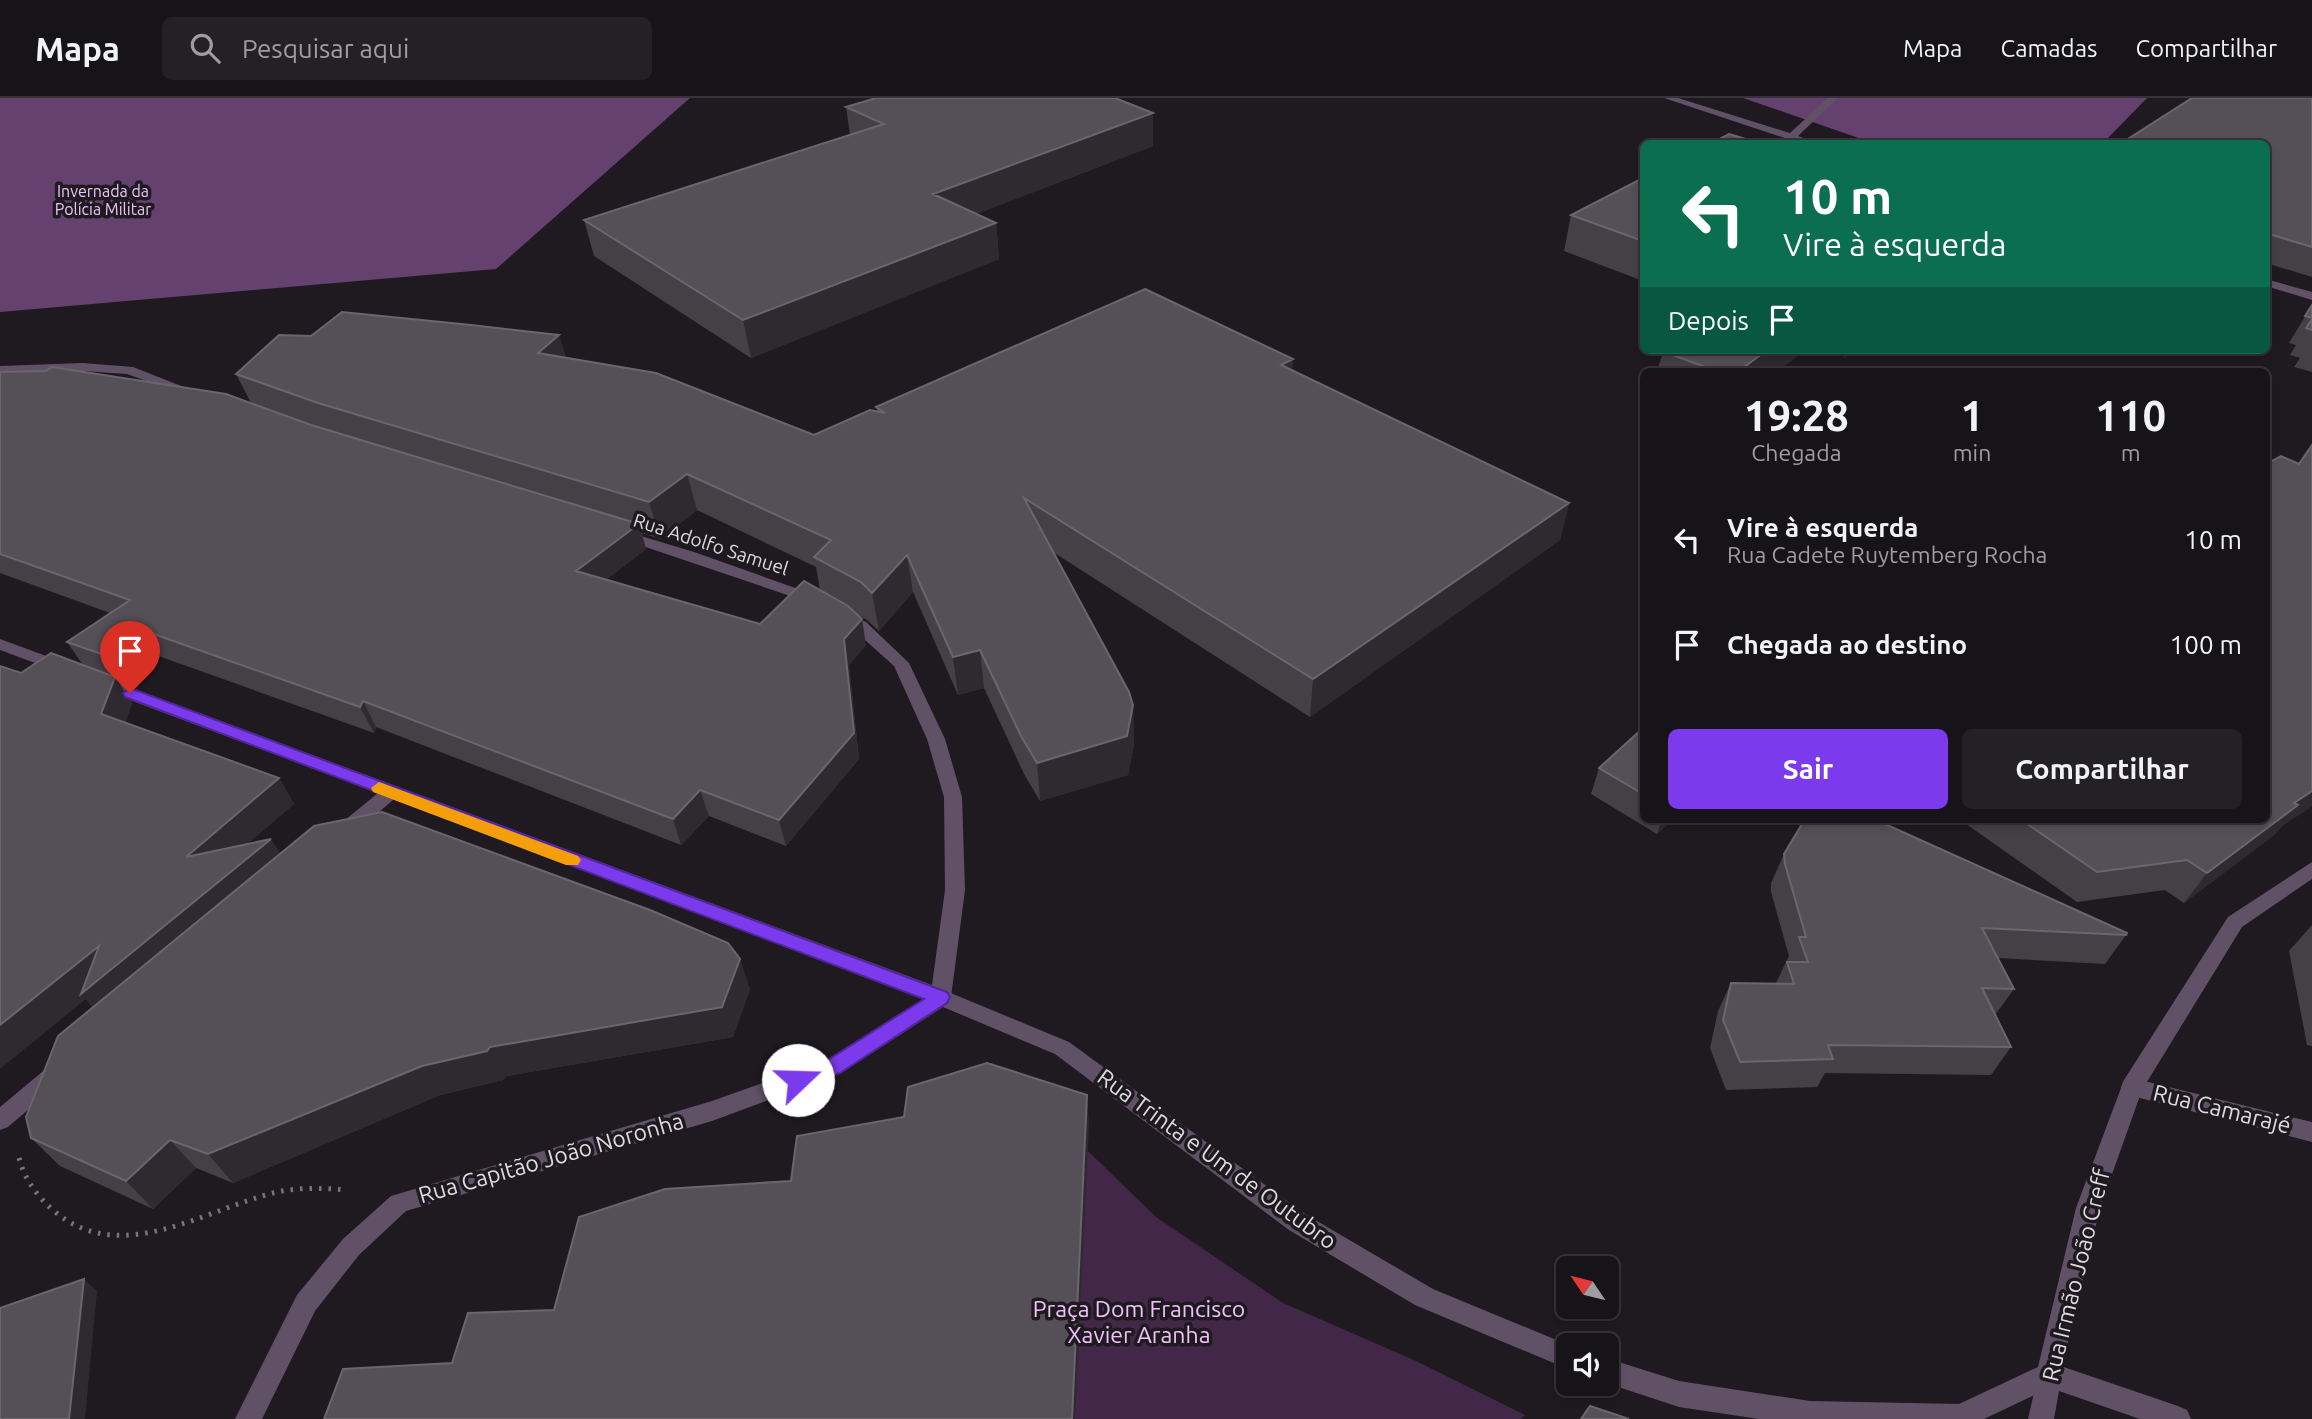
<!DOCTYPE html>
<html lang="pt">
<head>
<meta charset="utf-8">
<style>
	:root { --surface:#161418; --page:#232125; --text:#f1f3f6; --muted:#9e9ea2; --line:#353337; --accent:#7c3aed }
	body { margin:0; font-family:Ubuntu,sans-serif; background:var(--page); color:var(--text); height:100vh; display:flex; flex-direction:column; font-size:26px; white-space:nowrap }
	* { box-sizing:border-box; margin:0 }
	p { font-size:23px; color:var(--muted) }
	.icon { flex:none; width:38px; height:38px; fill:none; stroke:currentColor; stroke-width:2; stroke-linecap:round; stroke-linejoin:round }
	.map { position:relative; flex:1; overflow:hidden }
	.details { position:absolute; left:1640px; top:270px; width:630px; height:455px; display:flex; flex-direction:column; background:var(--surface); border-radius:10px; box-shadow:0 4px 10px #0003,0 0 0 2px var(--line) }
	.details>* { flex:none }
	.banner { position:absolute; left:1640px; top:42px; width:630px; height:214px; border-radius:10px; box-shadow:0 4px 10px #0003,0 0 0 2px var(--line); background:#0b6e4f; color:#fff; overflow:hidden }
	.needle { width:46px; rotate:305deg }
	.fabs { position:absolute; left:1556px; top:1158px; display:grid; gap:14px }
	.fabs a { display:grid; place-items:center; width:63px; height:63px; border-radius:10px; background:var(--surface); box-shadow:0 4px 10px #0003,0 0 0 2px var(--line); font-size:35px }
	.pin { position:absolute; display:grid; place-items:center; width:60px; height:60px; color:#fff; margin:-72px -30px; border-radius:50% 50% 50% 0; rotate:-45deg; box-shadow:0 0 7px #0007 }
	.pin .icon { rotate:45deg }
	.me { position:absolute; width:77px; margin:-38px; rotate:69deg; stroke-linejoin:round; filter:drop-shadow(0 0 5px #0008) }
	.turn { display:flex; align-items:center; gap:24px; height:147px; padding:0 28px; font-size:32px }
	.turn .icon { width:91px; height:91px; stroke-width:2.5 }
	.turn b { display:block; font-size:49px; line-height:60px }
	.then { display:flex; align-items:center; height:66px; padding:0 28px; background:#0003; gap:14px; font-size:26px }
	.eta { display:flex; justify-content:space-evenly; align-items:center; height:119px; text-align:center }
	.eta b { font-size:42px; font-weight:700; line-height:49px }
	.cta { display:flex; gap:14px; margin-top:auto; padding:14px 28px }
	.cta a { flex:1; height:80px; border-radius:10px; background:var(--accent); color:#fff; font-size:28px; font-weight:700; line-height:80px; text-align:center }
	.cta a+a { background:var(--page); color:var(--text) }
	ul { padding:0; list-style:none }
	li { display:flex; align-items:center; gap:21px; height:105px; padding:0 28px }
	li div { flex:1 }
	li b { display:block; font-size:26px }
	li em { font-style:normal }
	header { display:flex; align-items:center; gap:42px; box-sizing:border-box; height:98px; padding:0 35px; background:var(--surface); border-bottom:2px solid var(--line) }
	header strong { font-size:33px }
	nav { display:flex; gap:38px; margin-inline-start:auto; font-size:24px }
	.search { width:490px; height:63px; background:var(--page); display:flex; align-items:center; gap:18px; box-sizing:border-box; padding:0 24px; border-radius:10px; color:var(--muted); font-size:26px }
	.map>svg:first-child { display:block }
</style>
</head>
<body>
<header>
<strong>Mapa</strong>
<div class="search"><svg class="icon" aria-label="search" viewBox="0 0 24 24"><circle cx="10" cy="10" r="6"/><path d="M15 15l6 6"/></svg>Pesquisar aqui</div>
<nav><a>Mapa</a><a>Camadas</a><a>Compartilhar</a></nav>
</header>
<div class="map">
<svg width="2312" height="1321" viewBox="0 0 2312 1321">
	<rect width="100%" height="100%" fill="#1e1a20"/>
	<path fill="#422749" d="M1056,1022L1156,1119L1283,1205L1416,1263L1525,1317L1521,1321H1037Z"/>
	<path fill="#65416f" d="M0,0H690L496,171L0,214Z
		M1743,0H2147L2102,46L1873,45Z"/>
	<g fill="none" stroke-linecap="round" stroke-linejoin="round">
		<path stroke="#787479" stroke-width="5" stroke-dasharray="2.5 7" stroke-linecap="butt" d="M19,1060C25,1082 37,1098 54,1113C121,1170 205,1111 277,1094C300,1089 324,1090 347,1092"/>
		<path fill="#615166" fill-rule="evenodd" d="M1664,0H1678L1790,35L1828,0H1838L1798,38L1820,46H1803Z
			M2266,181L2312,194V202L2266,188Z
			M83,265L133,269L199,295L198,298H188L127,276L83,273L0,276V268Z
			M621,432L694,454L818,498L821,501L818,504H808L616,439L614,436L616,433Z
			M844,514L866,524L909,565L945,641L962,699L965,792L951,899L948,905L941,907L394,701L353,737H339L337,732L339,727L378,695L95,589L93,585L95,581H107L932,887L945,792L944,699L927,641L894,568L854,532L836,519L838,516Z
			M0,541L68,566L70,570L62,575L0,552Z
			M56,966L64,969L67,975L64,981L8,1029L0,1032V1009L48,969Z
			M2132,980L2312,1024V1044L2124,996L2121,989L2124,982Z
			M2049,1264L2178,1308L2187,1312L2191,1321H2140L2059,1293L2054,1321H2028L2040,1268Z"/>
		<path fill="#615166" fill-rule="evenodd" d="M2312,764V781L2242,829L2142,992L2100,1110L2058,1286L1984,1321H1759L1679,1309L1606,1285V1260L1679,1283L1810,1303L1959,1306L2038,1269L2076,1110L2124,982L2228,819Z
			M941,891L1069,944L1305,1116L1433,1191L1571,1248H1568V1271L1415,1207L1289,1132L1055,956L943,909L841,975L712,1023L406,1113L359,1157L315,1213L262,1321H235L297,1197L343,1141L391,1098L712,1003L825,963Z"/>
	</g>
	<path fill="#454046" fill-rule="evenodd" d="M873,0H1115L1153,15V48L976,116L996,125L999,161L751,260L594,158L584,122L850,37L846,9L874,1Z
		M2312,0V179L2266,165V46Z
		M1643,80V183L1564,153L1571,117Z
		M2312,207V274L2294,269L2300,260L2290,257L2296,247L2289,245Z
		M1664,252H1805L1778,273H1657Z
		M1826,252H1856L1845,259Z
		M566,260L814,337L877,313L876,309L1293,273L1569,405L1560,442L1310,619L1053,454L1133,607L1134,646L1128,677L1040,703L1024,676L984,590L958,597L913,494L879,533L867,522L855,515L866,547L849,567L859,661L786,748L709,718L681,747L376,629L374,635L150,555L138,589L117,582L132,605L125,625L279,680L294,706L247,746L750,891L733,939L506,978L503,982L440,997L233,1085L196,1070L153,1111L60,1068L31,1040L93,910L86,901L21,575L83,567L67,544L110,515L0,475V274L251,305L236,276ZM697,412L816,469L820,492L760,526L607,481L646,451L642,435L660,441Z
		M2312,347V708L2282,728L2274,737L2184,805L2165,792L2077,804L1959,721H2266L2299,366Z
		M1643,630V721H1673L1657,736L1591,696L1599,670Z
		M1784,756L2126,837L2105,866L1998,860L2014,891L1995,917L2011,949L1991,977L1825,975L1817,989L1726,992L1710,950L1718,913L1731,885H1776L1789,858L1771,794V785Z
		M2312,827V948L2307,947L2289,853Z"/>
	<path fill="#2e2a30" d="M1153,15V48L937,131L933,96Z
		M996,125L999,161L751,260L743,222Z
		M559,237L570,272L538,255Z
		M1767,252H1805L1778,273H1739Z
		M1848,252H1856L1845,259Z
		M1293,261L1291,296L1281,267Z
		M687,376L697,412L660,441L649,404Z
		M1569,405L1560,442L1310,619L1313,581Z
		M639,426L646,451L585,498L576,473Z
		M907,457L913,494L879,533L872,495Z
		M862,521L866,547L849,567L859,661L786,748L779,722L844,541Z
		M134,529L150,555L138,589L121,563Z
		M980,552L984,590L958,597L953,559Z
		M115,579L132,605L119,642L101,616Z
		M363,603L376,629L374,635L360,609Z
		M1133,607L1134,646L1128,677L1040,703L1037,665Z
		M279,680L294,706L203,784L186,759Z
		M700,692L709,718L681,747L673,721Z
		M2312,693V708L2282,728L2274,737L2184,805L2207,775L2294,705Z
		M1662,721H1673L1657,736Z
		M271,741L288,767L102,921L86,901L0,971V927L99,848Z
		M740,861L750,891L733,939L506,978L503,982L440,997L233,1085L208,1056L422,968L490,949Z
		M1087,997L1089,1026L1075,1321H1072Z
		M170,1042L196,1070L153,1111L126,1083Z
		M84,1181L97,1193L85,1321H69Z"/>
	<path fill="#555057" stroke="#6a666c" stroke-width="2" d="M876,0H1115L1153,15L933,96L996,125L743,222L584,122L884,26L846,9Z
		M2192,0H2312V149L2266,135V46H2120Z
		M1729,36L1762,46H1710Z
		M1643,80V143L1571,117Z
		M1145,191L1293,261L1281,267L1569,405L1313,581L1024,400L1129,594L1133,607L1127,638L1037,665L1021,638L980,552L953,559L907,457L872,495L861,484L814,459L831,442L687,376L649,404L318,305L236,276L279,237L311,238L342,214L471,227L559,237L538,255L656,275L814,337L870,312L885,315L876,309Z
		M2312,207V220L2305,218Z
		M2312,221V232L2306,230Z
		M1664,252H1767L1739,273H1716L1662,253Z
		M52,269L226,296L311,327L639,426L576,473L760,526L804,483L848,508L862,521L844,541L854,635L779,722L700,692L673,721L363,603L360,609L134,529L121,563L67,544L130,502L0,456V274L46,273Z
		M2312,347V693L2294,705L2298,707L2207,775L2187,762L2097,774L2020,721H2266V366L2281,358L2299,366Z
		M51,555L115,579L101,616L279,680L186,759L271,741L81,896L99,848L0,927V568L21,575Z
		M1643,630V696L1599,670Z
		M382,714L650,812L728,845L740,861L722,909L490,949L487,953L422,968L208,1056L170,1042L126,1083L31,1040L26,1019L58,938L314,728Z
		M1805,721H1874L2127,835L2126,837L1982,830L2014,891L1982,890L2011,949L1828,947L1833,961L1740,964L1723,922L1731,885L1794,886L1787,864H1808L1799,839H1806L1785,766L1784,756Z
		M987,965L1087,997L1072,1321H324L343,1271L452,1265L468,1215L554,1212L579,1119L665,1091L791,1083L797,1038L904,1019L908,989Z
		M84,1181L69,1321H0V1210Z
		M1590,1308L1629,1321H1581Z"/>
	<path fill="#7c3aed" stroke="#51269a" stroke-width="2" d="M130,590L947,894L950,899L947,905L840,975L798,990L791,988L788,982L791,976L826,963L924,901L125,599L123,595Z"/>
	<path fill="#f59e0b" d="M379,684L578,758L581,762L578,767H566L373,694L371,690Z"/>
	<g text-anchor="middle" stroke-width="7" stroke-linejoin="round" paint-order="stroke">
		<g font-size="16" fill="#efc1fb" stroke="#1e1a20">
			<text x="103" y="99">Invernada da<tspan x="103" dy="18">Polícia Militar</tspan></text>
		</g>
		<g font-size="19" fill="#dedbdf" stroke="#1e1a20">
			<text transform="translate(711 446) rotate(18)" y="7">Rua Adolfo Samuel</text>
		</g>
		<g font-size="23" fill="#dedbdf" stroke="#1e1a20">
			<text transform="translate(2222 1011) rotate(14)" y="8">Rua Camarajé</text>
			<text transform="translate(551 1060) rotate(-16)" y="8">Rua Capitão João Noronha</text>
			<text transform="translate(1217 1061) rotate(36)" y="8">Rua Trinta e Um de Outubro</text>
			<text transform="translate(2076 1177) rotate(-76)" y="8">Rua Irmão João Creff</text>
		</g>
		<g font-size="23" fill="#efc1fb" stroke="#1e1a20">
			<text x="1139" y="1219">Praça Dom Francisco<tspan x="1139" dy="26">Xavier Aranha</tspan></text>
		</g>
	</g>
</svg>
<div class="fabs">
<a><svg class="needle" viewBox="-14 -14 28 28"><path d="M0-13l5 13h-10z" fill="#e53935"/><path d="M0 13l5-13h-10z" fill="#9e9ea2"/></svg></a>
<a><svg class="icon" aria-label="sound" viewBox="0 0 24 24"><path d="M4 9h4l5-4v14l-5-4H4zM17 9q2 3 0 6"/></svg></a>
</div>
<div class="pin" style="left:130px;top:595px;background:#d93025"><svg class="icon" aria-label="arrive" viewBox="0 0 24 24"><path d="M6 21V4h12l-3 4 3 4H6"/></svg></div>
<svg class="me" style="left:798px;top:982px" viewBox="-20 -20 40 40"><circle r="19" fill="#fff"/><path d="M0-13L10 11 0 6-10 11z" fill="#7c3aed"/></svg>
<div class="banner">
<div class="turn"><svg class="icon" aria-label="left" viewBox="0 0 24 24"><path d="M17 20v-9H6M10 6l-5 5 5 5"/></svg><div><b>10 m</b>Vire à esquerda</div></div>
<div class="then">Depois<svg class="icon" aria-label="arrive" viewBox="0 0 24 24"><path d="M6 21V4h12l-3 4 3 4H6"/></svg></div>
</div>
<section class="details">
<div class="eta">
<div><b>19:28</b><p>Chegada</p></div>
<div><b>1</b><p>min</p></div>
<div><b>110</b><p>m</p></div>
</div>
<ul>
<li><svg class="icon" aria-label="left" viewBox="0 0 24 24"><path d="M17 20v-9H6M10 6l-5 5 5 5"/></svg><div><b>Vire à esquerda</b><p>Rua Cadete Ruytemberg Rocha</p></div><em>10 m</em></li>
<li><svg class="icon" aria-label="arrive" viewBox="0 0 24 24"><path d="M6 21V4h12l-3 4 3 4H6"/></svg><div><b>Chegada ao destino</b></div><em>100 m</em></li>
</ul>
<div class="cta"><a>Sair</a><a>Compartilhar</a></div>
</section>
</div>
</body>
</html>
